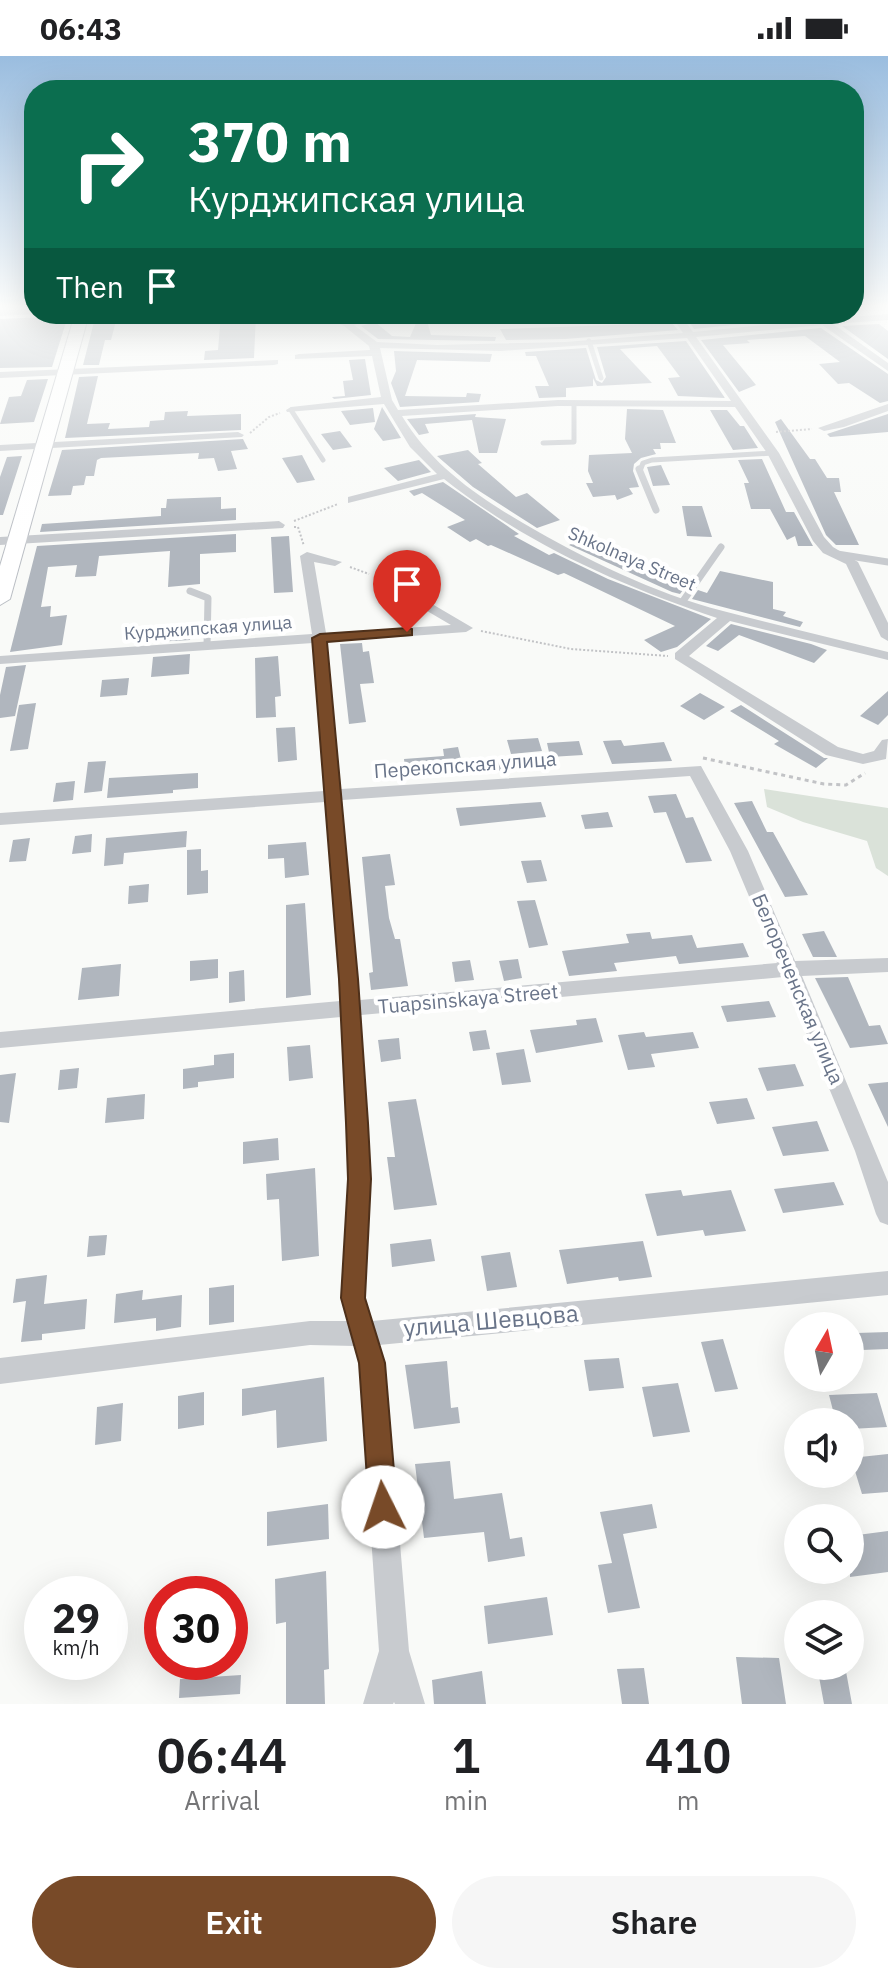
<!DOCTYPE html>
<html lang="en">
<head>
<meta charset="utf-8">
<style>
	:root { --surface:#fff; --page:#f6f6f6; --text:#202124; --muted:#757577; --accent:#784a28 }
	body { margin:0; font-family:"IBM Plex Sans",sans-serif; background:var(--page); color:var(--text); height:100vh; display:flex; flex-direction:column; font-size:30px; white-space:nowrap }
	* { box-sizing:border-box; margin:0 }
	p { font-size:26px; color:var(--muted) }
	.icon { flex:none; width:44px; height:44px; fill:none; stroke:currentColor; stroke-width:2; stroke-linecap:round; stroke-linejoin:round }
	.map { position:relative; height:1648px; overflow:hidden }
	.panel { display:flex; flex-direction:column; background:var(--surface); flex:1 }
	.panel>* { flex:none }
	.banner { position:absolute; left:24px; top:24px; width:840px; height:244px; border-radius:32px; box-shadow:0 8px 32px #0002; background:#0b6e4f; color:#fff; overflow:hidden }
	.needle { width:52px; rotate:9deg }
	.controls { position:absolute; left:784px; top:1256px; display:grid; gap:16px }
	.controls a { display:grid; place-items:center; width:80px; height:80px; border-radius:50%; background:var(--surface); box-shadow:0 8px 32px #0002; font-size:40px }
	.speed { position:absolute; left:24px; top:1520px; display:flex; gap:16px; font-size:40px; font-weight:700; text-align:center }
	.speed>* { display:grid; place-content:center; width:104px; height:104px; border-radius:50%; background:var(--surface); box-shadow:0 8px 32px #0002; line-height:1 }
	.speed small { font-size:20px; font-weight:400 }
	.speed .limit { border:12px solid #d22; background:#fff; color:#111 }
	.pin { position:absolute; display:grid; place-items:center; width:68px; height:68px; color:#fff; margin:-82px -34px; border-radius:50% 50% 50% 0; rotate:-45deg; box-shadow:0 0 8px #0007 }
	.pin .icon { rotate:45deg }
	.me { position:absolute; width:88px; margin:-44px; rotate:356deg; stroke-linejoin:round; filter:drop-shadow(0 0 6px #0008) }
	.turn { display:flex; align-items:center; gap:28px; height:168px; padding:0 32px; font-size:36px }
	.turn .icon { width:104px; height:104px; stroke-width:2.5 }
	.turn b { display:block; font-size:56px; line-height:68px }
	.then { display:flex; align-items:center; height:76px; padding:0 32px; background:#0003; gap:16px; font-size:30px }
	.eta { display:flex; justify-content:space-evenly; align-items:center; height:136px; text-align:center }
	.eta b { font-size:48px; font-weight:600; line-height:56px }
	.action { display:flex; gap:16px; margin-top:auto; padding:16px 32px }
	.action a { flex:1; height:92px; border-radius:48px; background:var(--accent); color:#fff; font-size:32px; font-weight:600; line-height:92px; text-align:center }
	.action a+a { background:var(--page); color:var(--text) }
	.status { display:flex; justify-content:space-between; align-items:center; height:56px; padding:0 40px; background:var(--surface); direction:ltr }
	.status svg { height:22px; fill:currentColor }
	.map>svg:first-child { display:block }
</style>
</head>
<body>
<div class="status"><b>06:43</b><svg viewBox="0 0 49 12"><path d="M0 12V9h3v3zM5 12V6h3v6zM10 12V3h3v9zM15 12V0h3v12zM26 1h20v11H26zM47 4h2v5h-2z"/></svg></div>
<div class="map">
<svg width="888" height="1648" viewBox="0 0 888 1648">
	<rect width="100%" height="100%" fill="#f9faf8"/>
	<path fill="#dae2d9" d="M764,733L888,752V820L876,812L867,785L803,766L767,751Z"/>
	<path fill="#b0b6be" d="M221,258H256L254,302L204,304L205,295L218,294Z
		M420,258H425L431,279L496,281L495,285L378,283L361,270L375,266L392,280L410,281Z
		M795,258L800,262L694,273L689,265Z
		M68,260L52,311L0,312V263Z
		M116,265L111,284H105L99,309H83L94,266Z
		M672,267L678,274L565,283L506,284L500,273Z
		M879,268L888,275V303L842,270Z
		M821,272L888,318V345L880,347L849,327L838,328L819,308L840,306L805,280L747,284L750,287L723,289L756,329L739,336L701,284Z
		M686,285L725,342L678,340L668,322L680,321L657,290L620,293L652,327L597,330L593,322V330L566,332V341L539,342L535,330H549L536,300H526L525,296L586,292L596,324L602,327L606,321L597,291Z
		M394,295L492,298L490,306L417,304L405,340L466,341L467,337L481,338L479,346L400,351L391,327L396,315Z
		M365,303L371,339L334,343L332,341L345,340L343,325L353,324L349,304Z
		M98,320L87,368L110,367L108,373L149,371L150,365L164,364L165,356L188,355L187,360L241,358V374L65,382L79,321Z
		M48,323L34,366L0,368L9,341L21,340L27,324Z
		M382,351L401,382L383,385L374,373Z
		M373,352L375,366L350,369L341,355Z
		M627,353L663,354L676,387H660L661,393H653L656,398L641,402L634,408L633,415L639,431L629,432L633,438L617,444L615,439L593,441L586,427H593L588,415L589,399L632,397L625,383Z
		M710,354H727L740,370H744L758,392L733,394Z
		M476,358L475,361L506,363L497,397H479L472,364L425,368L429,377L419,379L407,363Z
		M888,358V376L830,381L827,378Z
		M781,363L810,403H815L827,422H839L841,436H834L859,489H836L826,479L775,366Z
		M340,375L352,391L333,394L321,378Z
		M243,383L248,393L231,395L237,413L218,415L214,402L198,403L199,397L101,402L97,404L94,420H86L84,429L73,430L71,439L48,440L62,394Z
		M468,394L482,407L478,408L516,441L527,437L560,464L537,472L473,431L437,400Z
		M302,399L315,424L297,427L282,402Z
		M22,400L3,459H0V421L7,401Z
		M762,403L786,456H794L813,490H798L795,480L787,484L770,453H751L744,427H749L738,404Z
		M419,404L431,416L398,425L384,412Z
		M661,409L670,429L653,430L647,411Z
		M443,426L519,478L514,480L549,499L554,497L608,523L711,563L677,591L661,596L644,584L675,570L564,517L558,519L491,489L488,490L476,483L470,486L447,471L465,464L422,437L414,440L409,435Z
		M221,441V453L236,452V464L40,476L42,468L161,460V452H166L167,443Z
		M682,450H702L712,481L687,480Z
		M236,478V496L200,498V528L168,531L170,495L99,500L96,520L75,521L77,509L48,511L41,551L51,550L50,561L67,559L62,589L10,596L37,490Z
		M289,480L293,536L274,537L271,481Z
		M583,482L641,507L636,512L686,530L680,538L672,536L569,489Z
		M720,515L773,526V553L786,556L783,560L803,566L800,571L692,543L698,534L707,537Z
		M731,568L811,588L827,594L814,607L739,579L718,595L706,590Z
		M191,574L190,584L154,586L155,576Z
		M362,587L363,596L369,595L374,627L360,628L366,666L349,668L340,588Z
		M190,598L189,618L151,621L153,601Z
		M278,600L281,640L275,641L276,661L256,662L255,602Z
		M26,609L15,660L0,662V639L6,611Z
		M129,622L127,639L100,641L102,624Z
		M888,635V659L878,669L860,660Z
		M700,637L725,651L704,664L680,650Z
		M36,647L28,693L10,695L19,649Z
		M741,649L824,702H828L816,712L774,688L779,685L730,655Z
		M295,671L297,704L278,706L276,672Z
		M538,682L542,695L511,698L507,684Z
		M621,684L624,690L664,686L672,705L612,708L603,685Z
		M579,685L583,699L550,701L547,687Z
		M458,691L464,716L406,720L404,703L444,700L443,693Z
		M508,701L511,714L473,717L470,703Z
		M106,705L102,735L84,737L88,706Z
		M198,717V732L173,734V737L107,742L109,722Z
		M75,725L73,744L53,746L56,727Z
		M676,738L686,762L693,761L712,805L686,807L666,756L654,757L648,740Z
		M752,745L767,776H773L808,839L785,841L734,747Z
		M541,746L546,761L460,770L456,752Z
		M608,756L613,771L585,773L581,759Z
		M187,775L186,791L124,797L123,808L104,810L106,782Z
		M92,778L91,796L72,798L75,780Z
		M30,782L26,805L9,806L13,784Z
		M306,786L309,819L285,822L284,802L268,803V789Z
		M201,793V815L208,814V837L187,839V794Z
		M390,798L395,829L385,830L389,862L395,883H400L408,930L371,934L369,917L373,916L362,801Z
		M541,804L547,825L527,827L521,805Z
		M149,828L148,846L128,848L129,830Z
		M535,844L548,889L529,892L517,845Z
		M305,847L311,939L286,942V849Z
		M824,875L837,901H813L802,878Z
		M650,876L652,883L692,879L697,892L743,887L749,901L679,908L676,900L614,907L617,915L569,920L562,895L629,887L626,878Z
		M218,903V922L190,925V905Z
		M518,903L522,922L504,925L499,905Z
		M470,904L474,924L455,926L452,906Z
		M121,908L119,940L78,944L82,912Z
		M244,914L245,945L229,947V916Z
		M848,921L869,970L880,969L888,988L850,992L815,922Z
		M769,945L776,961L727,966L721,950Z
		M596,962L603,986L536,997L530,974L577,969L576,964Z
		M486,974L490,993L473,995L469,976Z
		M644,976L646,981L693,976L699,992L651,998L655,1011L628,1014L618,979Z
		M399,982L401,1003L381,1006L378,984Z
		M310,989L313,1022L289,1025L287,991Z
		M524,993L531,1026L502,1029L496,997Z
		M234,997V1022L198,1026V1031L183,1033V1013L214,1009V999Z
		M795,1008L804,1030L767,1035L758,1012Z
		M79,1012L77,1032L58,1034L60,1014Z
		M16,1017L9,1067L0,1066V1019Z
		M888,1026V1071L868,1028Z
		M145,1038L144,1063L105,1067L107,1042Z
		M747,1042L755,1063L717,1068L709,1046Z
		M416,1043L437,1149L394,1154L387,1101H395L388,1046Z
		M817,1065L829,1095L783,1100L772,1071Z
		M278,1082L279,1104L243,1108V1086Z
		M315,1112L319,1200L282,1205L279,1143L267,1144L266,1118Z
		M834,1126L844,1149L783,1157L774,1133Z
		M681,1134L683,1140L731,1134L746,1175L705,1180L703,1174L657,1180L645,1138Z
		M107,1179L105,1199L87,1201L89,1180Z
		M431,1183L435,1205L392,1211L390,1188Z
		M643,1185L652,1221L619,1225L618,1221L567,1228L559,1194Z
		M510,1196L517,1231L487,1235L481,1200Z
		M47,1219L44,1248L87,1243L85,1273L42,1278V1284L21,1286L26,1245L13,1247L16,1223Z
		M234,1229V1266L209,1269V1232Z
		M143,1234L142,1244L182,1239L181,1271L156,1275V1262L114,1267L116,1238Z
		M888,1276V1293L862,1294L857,1277Z
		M723,1283L738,1333L715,1336L701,1286Z
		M619,1302L624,1332L589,1335L584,1304Z
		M447,1305L451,1352L458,1351L460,1367L414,1373L405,1309Z
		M324,1321L327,1385L277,1392L276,1354L242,1360V1333Z
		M678,1327L690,1376L653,1381L642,1331Z
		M204,1336V1369L178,1373V1340Z
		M877,1337L887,1371L850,1373V1366H836L829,1339Z
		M123,1347L121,1385L95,1389L97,1351Z
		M888,1398V1436L862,1438L851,1402Z
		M450,1405L454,1443L502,1437L510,1483L522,1481L525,1500L488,1506L484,1476L424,1482L415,1408Z
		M328,1448L329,1483L267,1490V1456Z
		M652,1448L657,1472L623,1478L640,1552L608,1557L598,1509L612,1507L600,1456Z
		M888,1475V1516L850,1521V1480Z
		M326,1515L329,1613L324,1614L325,1648H286V1566L276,1568L275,1523Z
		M547,1541L553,1579L488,1588L484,1550Z
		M736,1601L779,1602L786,1648H742Z
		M817,1610H845L852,1648H824Z
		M644,1612L649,1648H622L617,1613Z
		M482,1615L486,1648H434L432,1624Z
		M241,1619L240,1638L179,1642L180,1623Z"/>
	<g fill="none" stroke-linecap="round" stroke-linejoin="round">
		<defs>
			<path id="secondary" d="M75,258H89L10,543L0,549V510Z"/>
		</defs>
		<use href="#secondary" stroke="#babec4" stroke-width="2"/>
		<path stroke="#c2c3c6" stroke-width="2" stroke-dasharray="2 2" stroke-linecap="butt" d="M776,376L812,373
			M250,377L269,361L280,357
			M294,465L338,448
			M294,471H298L304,490
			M350,511L369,518
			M481,575L571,593L668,600"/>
		<path stroke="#c2c3c6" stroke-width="3" stroke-dasharray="4 4" stroke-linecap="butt" d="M703,702L824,728L846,729L865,717"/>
		<path stroke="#c8cbcf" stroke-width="5" d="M589,285L601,322
			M291,354L323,404
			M543,387L574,386V347
			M640,415L643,407L652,404L773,397"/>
		<path stroke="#c8cbcf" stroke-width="7" d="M639,413L656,454
			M837,498L888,506
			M190,535L208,542L207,590
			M683,545L721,491"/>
		<path fill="#c8cbcf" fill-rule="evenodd" d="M34,253V258H37L0,260V254Z
			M319,258C330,258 336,262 346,264C359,267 379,258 394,258L354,269L377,286L437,289L565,286L683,277L670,258H680L693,276L815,264L819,260L826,263L888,258V264L833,268L888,307V315L822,269L696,281L779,397L824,481L833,491L858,506L888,567V585L881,581L846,508L823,497L813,485L767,397L735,351L558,350L402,360C431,408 475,439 523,467C585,503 653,537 723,555C777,569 833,582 888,596V604L730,565L689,600L838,691L863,698L874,695L882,684L888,683L886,703L863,708L826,699L675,603V597L717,562C617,528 528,489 444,423L348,447V441L437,418L410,391L384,348L287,356L286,354L291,351L381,341L372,300L295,303V299L299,298L370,294L369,290L344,270ZM687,282L731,345L558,344L398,354L392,344L380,292L501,295Z
			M278,304V308L274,309L0,322V316Z
			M888,348V355L844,371L824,375L818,372Z
			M238,376L244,379L242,381L0,395V389Z
			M279,465L285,469L283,472L0,489V481Z
			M307,496L342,506L335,510L314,506L326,577L451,569L376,525V519L381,518L473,572L466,576L327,586L341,733L701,710L748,795L795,905L888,902V916L802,920L888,1126V1169L880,1166L876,1158L855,1095L783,921L361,959L371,1123L365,1242L372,1265L888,1215V1239L379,1289L385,1307L409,1595L425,1648H395L394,1646L393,1648H363L379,1595L359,1307L355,1290L310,1289L0,1328V1302L310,1265H347L341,1242L349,1123L341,961L0,992V976L340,945L325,746L0,769V757L324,735L313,587L0,608V600L312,578L300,500ZM690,720L730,795L777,907L360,944L342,744Z"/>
		<use href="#secondary" fill="#fff" fill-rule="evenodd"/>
	</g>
	<linearGradient id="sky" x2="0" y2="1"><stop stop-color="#9abddf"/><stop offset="0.52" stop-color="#fcfdfc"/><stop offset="1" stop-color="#fcfdfc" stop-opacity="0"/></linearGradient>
	<rect width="888" height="481" fill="url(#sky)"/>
	<path fill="#784a28" stroke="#4e301a" stroke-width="2" d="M407,572L412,573V579L327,586L358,923L368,1067L371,1123L365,1242L385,1307L397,1451L393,1461L383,1465L373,1461L369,1451L359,1307L341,1242L348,1123L346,1067L339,923L312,582L320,578Z"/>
	<g text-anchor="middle" stroke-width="8" stroke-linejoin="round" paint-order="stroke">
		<g font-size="18" fill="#697489" stroke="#fff">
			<text transform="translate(632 503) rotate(23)" y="6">Shkolnaya Street</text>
			<text transform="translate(208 572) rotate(-4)" y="6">Курджипская улица</text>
		</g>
		<g font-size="20" fill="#697489" stroke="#fff">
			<text transform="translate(465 709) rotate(-4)" y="7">Перекопская улица</text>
			<text transform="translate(798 933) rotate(67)" y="7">Белореченская улица</text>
			<text transform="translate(468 943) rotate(-5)" y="7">Tuapsinskaya Street</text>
		</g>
		<g font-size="24" fill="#697489" stroke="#fff">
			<text transform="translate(491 1265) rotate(-5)" y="8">улица Шевцова</text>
		</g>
	</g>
</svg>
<div class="controls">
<a><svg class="needle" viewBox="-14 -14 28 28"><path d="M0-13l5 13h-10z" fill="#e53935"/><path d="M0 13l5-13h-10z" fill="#757577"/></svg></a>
<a><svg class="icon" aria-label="sound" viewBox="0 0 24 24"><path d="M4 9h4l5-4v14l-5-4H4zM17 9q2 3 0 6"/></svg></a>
<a><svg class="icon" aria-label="search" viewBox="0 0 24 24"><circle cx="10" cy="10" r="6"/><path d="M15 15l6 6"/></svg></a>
<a><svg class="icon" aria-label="layers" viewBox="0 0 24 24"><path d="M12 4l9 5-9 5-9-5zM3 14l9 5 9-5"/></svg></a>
</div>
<div class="speed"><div>29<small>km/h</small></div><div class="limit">30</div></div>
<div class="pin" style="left:407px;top:576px;background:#d93025"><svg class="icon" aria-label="arrive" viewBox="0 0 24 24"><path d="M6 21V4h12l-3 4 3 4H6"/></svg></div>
<svg class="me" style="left:383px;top:1451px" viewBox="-20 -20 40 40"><circle r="19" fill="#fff"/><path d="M0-13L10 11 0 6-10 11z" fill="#784a28"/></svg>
<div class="banner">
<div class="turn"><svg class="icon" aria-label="right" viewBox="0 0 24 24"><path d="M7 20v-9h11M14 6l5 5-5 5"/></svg><div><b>370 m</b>Курджипская улица</div></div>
<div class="then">Then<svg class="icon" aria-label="arrive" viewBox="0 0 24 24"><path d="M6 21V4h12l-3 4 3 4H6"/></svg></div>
</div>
</div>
<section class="panel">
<div class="eta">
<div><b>06:44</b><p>Arrival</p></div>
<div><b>1</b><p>min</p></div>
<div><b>410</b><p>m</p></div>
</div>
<div class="action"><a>Exit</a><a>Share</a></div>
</section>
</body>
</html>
